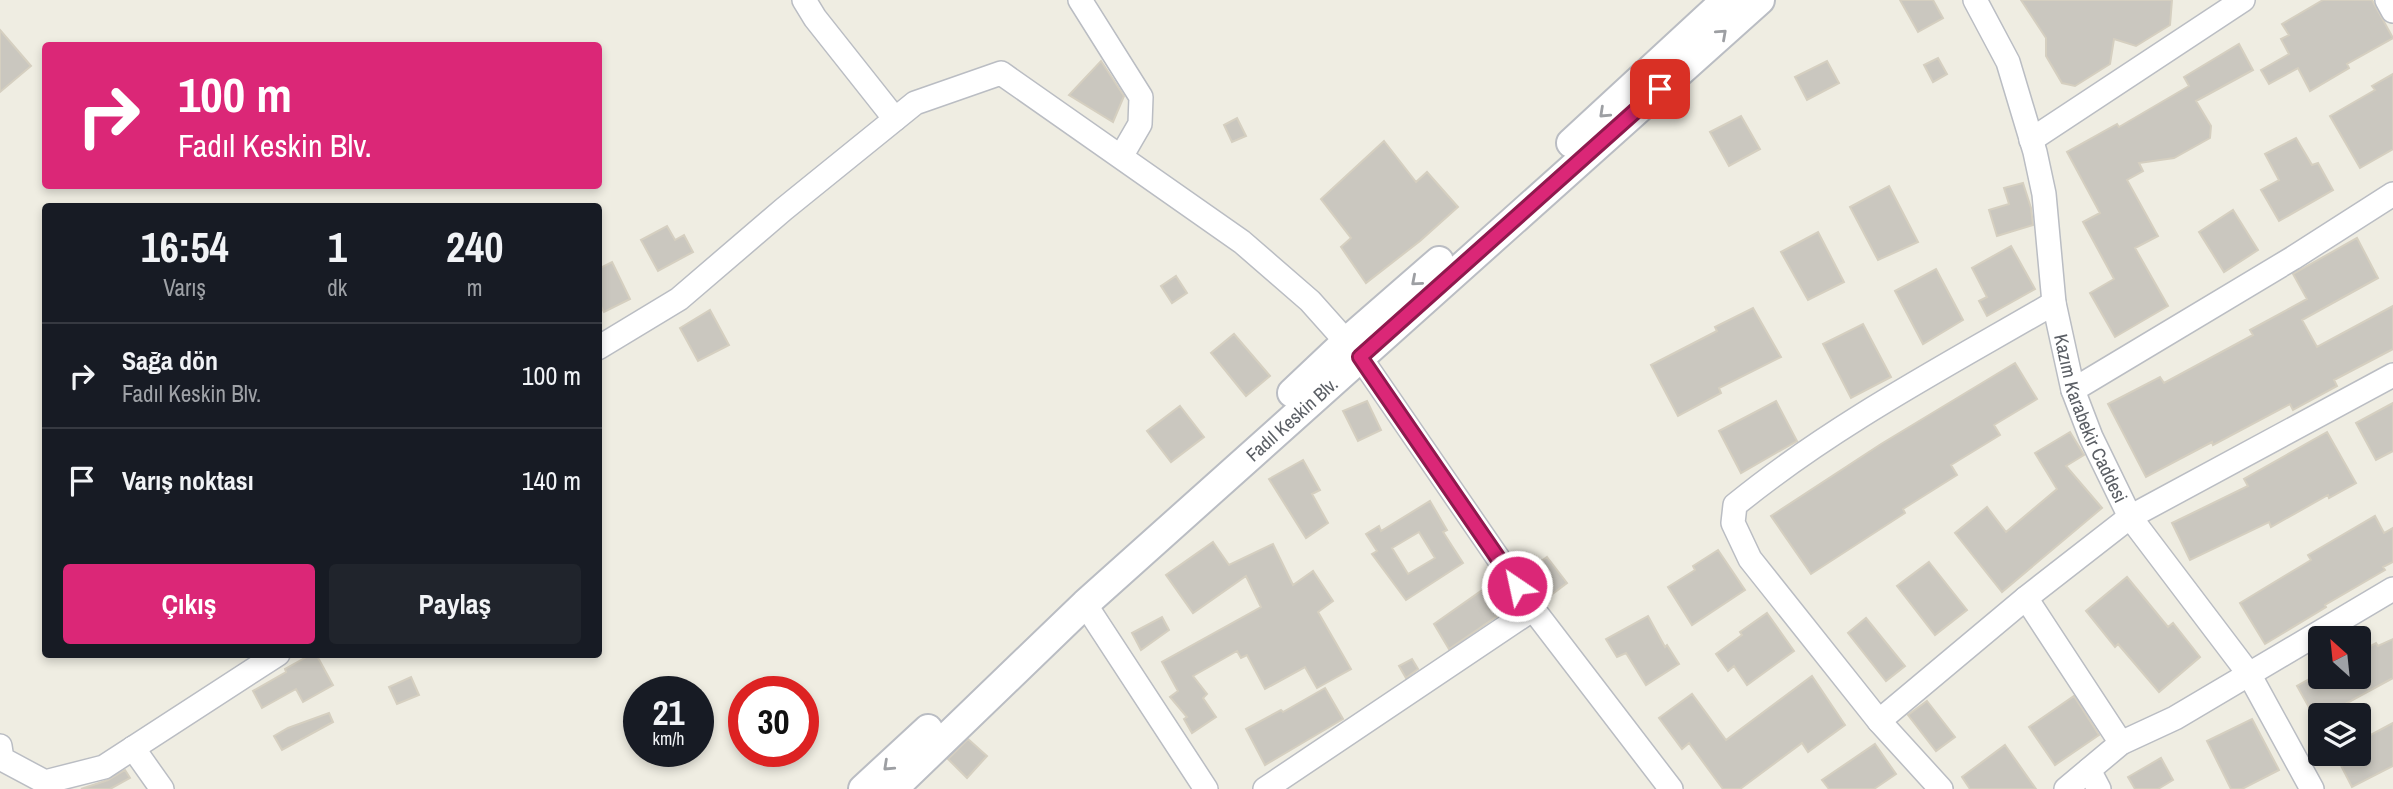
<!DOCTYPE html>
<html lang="tr">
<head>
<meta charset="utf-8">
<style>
	:root { --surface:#171b24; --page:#20242c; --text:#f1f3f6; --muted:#9ea1a6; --line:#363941; --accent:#db2777 }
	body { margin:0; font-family:"Archivo Narrow",sans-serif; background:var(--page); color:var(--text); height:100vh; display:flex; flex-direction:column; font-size:26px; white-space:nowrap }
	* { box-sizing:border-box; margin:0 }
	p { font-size:23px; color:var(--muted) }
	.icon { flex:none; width:38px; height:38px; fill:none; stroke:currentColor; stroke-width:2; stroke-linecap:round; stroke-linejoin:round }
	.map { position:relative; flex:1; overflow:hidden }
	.sheet { position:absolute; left:42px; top:203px; width:560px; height:455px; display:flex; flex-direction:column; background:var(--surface); border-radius:7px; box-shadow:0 4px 10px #0003 }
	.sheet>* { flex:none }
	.banner { position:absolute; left:42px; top:42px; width:560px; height:147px; border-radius:7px; box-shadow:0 4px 10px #0003; background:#db2777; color:#fff; overflow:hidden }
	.needle { width:46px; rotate:333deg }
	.tools { position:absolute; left:2308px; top:626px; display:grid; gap:14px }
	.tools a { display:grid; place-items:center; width:63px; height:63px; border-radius:7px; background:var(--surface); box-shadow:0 4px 10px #0003; font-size:35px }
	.speed { position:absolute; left:623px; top:676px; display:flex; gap:14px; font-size:35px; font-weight:700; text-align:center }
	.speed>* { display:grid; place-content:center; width:91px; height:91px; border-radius:50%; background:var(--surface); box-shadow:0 4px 10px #0003; line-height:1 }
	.speed small { font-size:18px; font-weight:400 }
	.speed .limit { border:10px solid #d22; background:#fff; color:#111 }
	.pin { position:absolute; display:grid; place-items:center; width:60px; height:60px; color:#fff; margin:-30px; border-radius:14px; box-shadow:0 4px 10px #0006 }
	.me { position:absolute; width:77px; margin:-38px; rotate:326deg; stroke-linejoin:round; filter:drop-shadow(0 0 5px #0008) }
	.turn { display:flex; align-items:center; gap:24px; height:147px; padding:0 21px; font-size:32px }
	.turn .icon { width:91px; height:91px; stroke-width:2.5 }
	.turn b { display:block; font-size:49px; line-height:60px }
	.eta { display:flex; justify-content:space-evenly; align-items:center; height:119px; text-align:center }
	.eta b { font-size:42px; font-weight:700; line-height:49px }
	.cta { display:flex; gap:14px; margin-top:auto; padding:14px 21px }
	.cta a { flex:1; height:80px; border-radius:7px; background:var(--accent); color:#fff; font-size:28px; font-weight:700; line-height:80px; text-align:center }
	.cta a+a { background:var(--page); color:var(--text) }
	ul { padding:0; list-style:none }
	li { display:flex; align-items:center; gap:21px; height:105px; padding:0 21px; border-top:2px solid var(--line) }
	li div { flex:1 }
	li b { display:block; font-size:26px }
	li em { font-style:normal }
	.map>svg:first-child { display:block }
</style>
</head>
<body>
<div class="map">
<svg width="2393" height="789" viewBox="0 0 2393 789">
	<rect width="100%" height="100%" fill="#efede2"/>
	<path fill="#cac7bf" stroke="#d5cfc0" stroke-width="2" fill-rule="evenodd" d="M1900,0H1933L1943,18L1918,32Z
		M2021,0H2172L2170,25L2136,46L2114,39L2110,64L2075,86L2062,83L2046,56V38Z
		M2323,0H2372L2393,38L2347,64L2349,68L2310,91L2298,68L2269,84L2261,70L2289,54L2281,39L2289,35L2282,24Z
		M0,30L31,66L0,92Z
		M2239,44L2253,70L2196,101L2211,126L2210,138L2174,158L2139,163L2143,171L2127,180L2158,236L2135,248L2168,306L2115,337L2090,293L2114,279L2083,222L2100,213L2067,152L2117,124L2119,127L2189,86L2184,77Z
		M1938,58L1947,74L1933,82L1924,65Z
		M1101,61L1124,96L1113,122L1069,95Z
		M1827,61L1839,83L1807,100L1795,77Z
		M2393,74V149L2360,168L2330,116L2375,90L2372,86Z
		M1741,116L1760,149L1729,166L1710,132Z
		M1237,118L1246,136L1232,142L1224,125Z
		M2296,138L2312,165L2318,163L2333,190L2279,221L2261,190L2279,180L2265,154Z
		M1384,141L1416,182L1427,172L1458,207L1420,241L1366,283L1341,247L1351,238L1321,199Z
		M2023,183L2031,208L2033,225L1997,236L1989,210L2009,204L2004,188Z
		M1889,186L1918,242L1878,260L1850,207Z
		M2233,210L2258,250L2224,272L2199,232Z
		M667,226L675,240L684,235L693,252L658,271L641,240Z
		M1818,232L1844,282L1808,300L1781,252Z
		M2357,238L2378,278L2302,320L2317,347L2393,306V349L2334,380L2337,386L2293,410L2290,404L2213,445L2212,442L2146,477L2108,404L2160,377L2164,383L2253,335L2250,330L2307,299L2293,274Z
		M2011,246L2035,289L1987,316L1979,301L1987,297L1972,268Z
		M612,262L630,299L604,312L598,301V269Z
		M1936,269L1963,320L1923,344L1895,291Z
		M1176,276L1187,293L1172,303L1161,286Z
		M1753,308L1781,357L1719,388L1721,393L1678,416L1651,365L1717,331L1715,327Z
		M710,310L729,345L698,361L680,328Z
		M1863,324L1891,377L1851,398L1823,344Z
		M1234,334L1270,376L1246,396L1211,353Z
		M2015,363L2037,399L1994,425L2000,435L1951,465L1957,475L1903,509L1905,513L1811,574L1771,516L1881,444Z
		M1367,401L1381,430L1358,441L1343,411Z
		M1776,401L1797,441L1741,473L1719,431Z
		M2393,403V451L2376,460L2356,423Z
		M1180,406L1204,437L1171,462L1147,431Z
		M2070,432L2084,455L2066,466L2102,508L2002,592L1955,533L1987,507L2006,532L2057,489L2035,453Z
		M2327,432L2356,483L2329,498L2328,495L2271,527L2269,522L2190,560L2172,523L2248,486L2244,479Z
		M1303,460L1320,490L1312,494L1328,523L1306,538L1269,479Z
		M1430,501L1447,530L1443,532L1463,563L1406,600L1372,554L1377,551L1366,534L1379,526L1381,531ZM1419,532L1435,558L1408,574L1392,548Z
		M2375,516L2384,533L2393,528V562L2383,567L2385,570L2325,605L2326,607L2265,644L2240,603L2311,560L2308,555Z
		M1213,542L1229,565L1273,544L1293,585L1313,571L1333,601L1318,612L1351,669L1317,688L1305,667L1265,689L1247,655L1241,658L1237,651L1193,676L1207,694L1203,698L1216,717L1192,733L1184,719L1187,717L1170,697L1178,691L1162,662L1261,607L1246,576L1193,613L1166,575Z
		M1718,550L1745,590L1692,625L1668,587L1695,570L1693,566Z
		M1547,557L1567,583L1547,598L1527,572Z
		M1929,562L1967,610L1935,635L1897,586Z
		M2127,577L2168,627L2173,623L2200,657L2159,692L2118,644L2115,647L2086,611Z
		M1491,584L1509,608L1449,649L1434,624Z
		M1767,613L1794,651L1747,685L1734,666L1728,671L1716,654L1742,635L1740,632Z
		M1648,616L1665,647L1667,645L1679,664L1646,685L1626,653L1617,657L1606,639Z
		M1162,617L1169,630L1141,650L1132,633Z
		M1866,618L1905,666L1886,681L1848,633Z
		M2393,639V678L2316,720L2297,686L2313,677H2359V652L2376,643L2378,646Z
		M312,654H316L333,685L303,702L296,689L262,708L253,691L286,672L285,669Z
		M1412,659L1418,669L1406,678L1399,666Z
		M1812,676L1845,725L1808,752L1802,743L1740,789H1723L1689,743L1682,749L1659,718L1692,694L1726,740Z
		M411,677L419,695L397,704L389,687Z
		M1325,688L1343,719L1265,765L1246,729L1281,710L1283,712Z
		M2074,696L2099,735L2055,765L2029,727Z
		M1927,701L1955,737L1936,751L1908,715Z
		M329,713L333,722L282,750L274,736L288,728Z
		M2252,719L2279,770L2242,789H2231L2207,741Z
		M2393,723V766L2352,787L2335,754H2359V741Z
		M968,739L987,756L967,778L948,759Z
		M1875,744L1896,774L1874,789H1829L1822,780Z
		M2005,745L2036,789H1970L1962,777Z
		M2161,758L2173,780L2158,789H2135L2128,777Z
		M125,770L130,778L110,789H81L108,780Z"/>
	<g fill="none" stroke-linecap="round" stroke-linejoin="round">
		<defs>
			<g id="minor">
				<path d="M804,0L815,18L895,119"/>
				<path d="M1080,0L1141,97L1140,124L1122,155"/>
				<path id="s1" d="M1975,0L2008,62L2035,152L2044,194L2054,303L2073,390L2091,437L2130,517L2249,674L2312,789"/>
				<path d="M2387,0L2393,11"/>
				<path d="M2031,140L2243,0"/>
				<path d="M598,348L679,299L784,209L915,103L1001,73L1242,242L1310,301L1360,357L1533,609L1265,789"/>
				<path d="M2073,390L2293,258L2393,194"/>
				<path d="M2026,598L2130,517L2393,375"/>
				<path d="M1085,604L1206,789"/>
				<path d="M1533,609L1671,789"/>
				<path d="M1879,721L2026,598L2121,743"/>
				<path d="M0,746L2,759L45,782L104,767L278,654"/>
				<path d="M133,748L162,789"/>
				<path d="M2089,770L2099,789"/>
				<path d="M1941,789L1879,721L1750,559L1733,523L1735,505C1833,425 1946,366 2054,303"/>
				<path d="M2066,789L2121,743L2175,718L2393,589"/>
			</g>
			<g id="tertiary">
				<path d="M1571,143L1726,0"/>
				<path d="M1292,393L1347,341L1439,261"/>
				<path d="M863,789L928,729"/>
				<path id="s2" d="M893,789L1085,604L1760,0"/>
			</g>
		</defs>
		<use href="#minor" stroke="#babdc3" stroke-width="26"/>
		<use href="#tertiary" stroke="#babdc3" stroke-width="32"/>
		<use href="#minor" stroke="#fff" stroke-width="23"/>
		<use href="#tertiary" stroke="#fff" stroke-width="28"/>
	</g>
	<defs><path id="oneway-chevron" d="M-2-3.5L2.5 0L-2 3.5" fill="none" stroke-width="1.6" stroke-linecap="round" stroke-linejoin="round" transform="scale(1.75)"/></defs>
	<g stroke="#9d9fa3">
		<use href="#oneway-chevron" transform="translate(1722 34) rotate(-42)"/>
		<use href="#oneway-chevron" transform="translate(1604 113) rotate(137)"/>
		<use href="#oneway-chevron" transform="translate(1416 281) rotate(139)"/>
		<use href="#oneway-chevron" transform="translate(888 766) rotate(137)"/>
	</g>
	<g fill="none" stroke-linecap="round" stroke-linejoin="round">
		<defs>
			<path id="route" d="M1517,586L1360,357L1660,89"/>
		</defs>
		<use href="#route" stroke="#8e194d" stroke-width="18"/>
		<use href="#route" stroke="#db2777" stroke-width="12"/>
	</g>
	<g text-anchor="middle" stroke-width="5" stroke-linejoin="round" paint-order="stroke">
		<g font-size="19" fill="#5b5f65" stroke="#fff">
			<text dy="7" stroke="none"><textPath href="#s1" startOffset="438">Kazım Karabekir Caddesi</textPath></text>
			<text dy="7" stroke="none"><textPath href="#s2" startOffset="544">Fadıl Keskin Blv.</textPath></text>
		</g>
	</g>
</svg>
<div class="tools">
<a><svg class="needle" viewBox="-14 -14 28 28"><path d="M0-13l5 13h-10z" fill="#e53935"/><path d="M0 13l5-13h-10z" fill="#9ea1a6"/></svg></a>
<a><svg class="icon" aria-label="layers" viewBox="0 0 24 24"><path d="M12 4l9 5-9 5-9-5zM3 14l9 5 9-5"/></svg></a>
</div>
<div class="speed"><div>21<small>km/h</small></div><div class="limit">30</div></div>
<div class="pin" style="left:1660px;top:89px;background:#d93025"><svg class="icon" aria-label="arrive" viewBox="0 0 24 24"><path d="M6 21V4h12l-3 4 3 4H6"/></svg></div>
<svg class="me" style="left:1517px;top:586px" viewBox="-20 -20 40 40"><circle r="17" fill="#db2777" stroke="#fff" stroke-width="3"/><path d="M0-11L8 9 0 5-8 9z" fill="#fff"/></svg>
<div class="banner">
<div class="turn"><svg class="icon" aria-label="right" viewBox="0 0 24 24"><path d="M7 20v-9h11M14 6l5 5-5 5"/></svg><div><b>100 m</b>Fadıl Keskin Blv.</div></div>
</div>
<section class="sheet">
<div class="eta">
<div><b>16:54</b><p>Varış</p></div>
<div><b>1</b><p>dk</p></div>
<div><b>240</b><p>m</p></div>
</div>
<ul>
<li><svg class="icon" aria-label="right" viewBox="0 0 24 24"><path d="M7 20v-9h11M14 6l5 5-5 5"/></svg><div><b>Sağa dön</b><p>Fadıl Keskin Blv.</p></div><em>100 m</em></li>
<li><svg class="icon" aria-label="arrive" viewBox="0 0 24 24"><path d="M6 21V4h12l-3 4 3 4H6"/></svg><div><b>Varış noktası</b></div><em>140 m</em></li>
</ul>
<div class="cta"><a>Çıkış</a><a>Paylaş</a></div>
</section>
</div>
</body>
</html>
